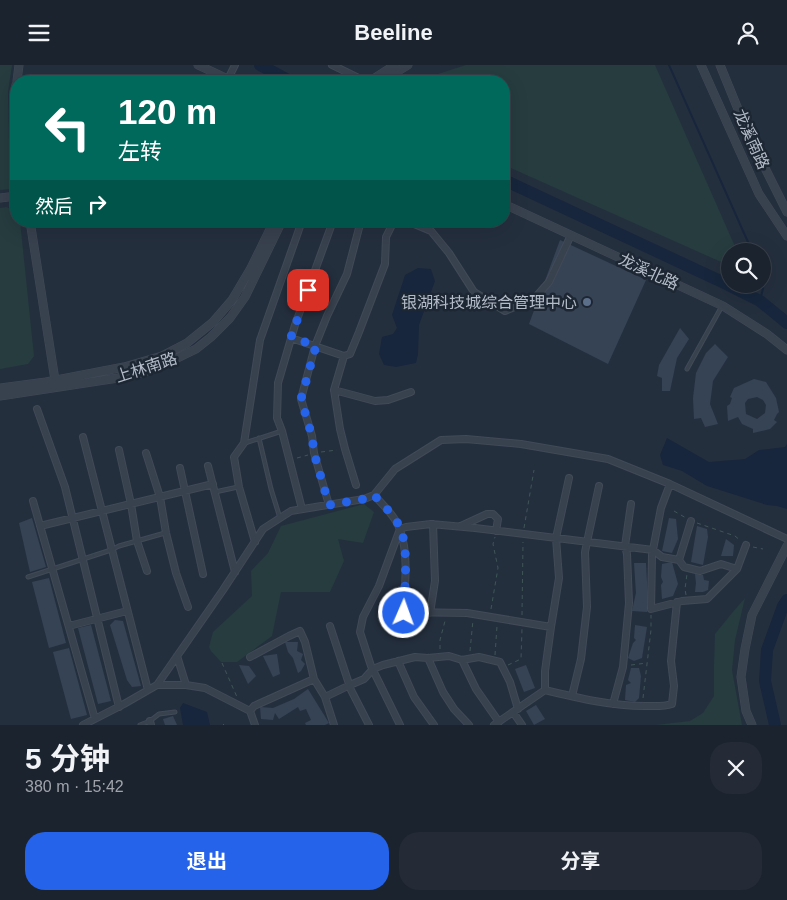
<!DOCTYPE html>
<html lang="zh">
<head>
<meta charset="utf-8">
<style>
	:root { --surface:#1b232e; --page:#242b36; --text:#f1f3f6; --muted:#a0a4aa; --line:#39404a; --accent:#2563eb }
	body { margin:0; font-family:Arial,"Noto Sans SC",sans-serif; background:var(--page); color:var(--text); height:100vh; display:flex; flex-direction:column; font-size:19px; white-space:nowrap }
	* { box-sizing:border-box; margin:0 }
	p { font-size:16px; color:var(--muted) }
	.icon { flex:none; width:28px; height:28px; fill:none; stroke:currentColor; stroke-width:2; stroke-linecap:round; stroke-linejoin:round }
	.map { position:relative; height:660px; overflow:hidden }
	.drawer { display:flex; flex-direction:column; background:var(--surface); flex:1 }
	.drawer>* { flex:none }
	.hud { position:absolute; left:10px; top:10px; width:500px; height:152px; border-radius:20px; box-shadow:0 5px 20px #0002,0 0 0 1px var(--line); background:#00695c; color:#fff; overflow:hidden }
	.controls { position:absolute; left:721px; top:178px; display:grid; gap:10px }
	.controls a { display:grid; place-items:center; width:50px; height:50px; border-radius:50%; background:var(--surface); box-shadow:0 5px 20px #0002,0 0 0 1px var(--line); font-size:25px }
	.pin { position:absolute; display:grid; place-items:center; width:42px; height:42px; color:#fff; margin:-21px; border-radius:10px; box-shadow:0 2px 8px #0006 }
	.me { position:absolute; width:55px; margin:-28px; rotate:2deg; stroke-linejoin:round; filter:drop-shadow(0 0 4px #0008) }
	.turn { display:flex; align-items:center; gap:18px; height:105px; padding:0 25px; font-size:22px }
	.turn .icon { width:65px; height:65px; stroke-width:2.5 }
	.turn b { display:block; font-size:35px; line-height:42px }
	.then { display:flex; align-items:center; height:48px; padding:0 25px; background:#0003; gap:10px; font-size:19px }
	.round { display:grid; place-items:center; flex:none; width:52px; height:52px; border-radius:20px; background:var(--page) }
	.headline { display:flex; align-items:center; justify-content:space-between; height:85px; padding:0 25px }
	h1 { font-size:30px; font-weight:700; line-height:38px }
	.primary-button { display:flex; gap:10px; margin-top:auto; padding:10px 25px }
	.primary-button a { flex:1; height:58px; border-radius:20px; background:var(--accent); color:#fff; font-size:20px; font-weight:700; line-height:58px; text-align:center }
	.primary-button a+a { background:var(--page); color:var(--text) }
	header { display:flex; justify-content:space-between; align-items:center; height:65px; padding:0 25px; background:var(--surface); font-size:22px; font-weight:700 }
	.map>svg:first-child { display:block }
</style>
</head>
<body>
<header><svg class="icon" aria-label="menu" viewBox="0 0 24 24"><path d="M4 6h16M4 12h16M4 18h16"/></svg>Beeline<svg class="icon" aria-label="person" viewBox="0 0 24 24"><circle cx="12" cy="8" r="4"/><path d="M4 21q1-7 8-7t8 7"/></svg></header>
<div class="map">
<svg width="787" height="660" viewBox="0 0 787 660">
	<rect width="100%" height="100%" fill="#242f3e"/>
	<path fill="#263c3f" d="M0,0H12L8,27L9,74L13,116L10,124L0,125Z
		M466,0H655L737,186H730V201L504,100V16H416Z
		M7,142L16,148V156H20L34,291L28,299L0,304V143Z
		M364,439L374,447L363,478L338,474L344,496L330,527H281L272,571L237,597H221L211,586L209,582L213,567L252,531L251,506L268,488L281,461Z
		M745,533L735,575L732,605L742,660H656L690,656L703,648L714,631V601L715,569L732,548Z"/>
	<path fill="#17263c" d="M418,203L431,204L435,216L419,260L418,289L416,298L396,302L384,300L379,289L382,272L393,269L397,263L392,250L405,210Z
		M667,373L709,397L745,394L759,385L785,382L787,379V444L777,441L767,440L707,421L682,406L663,400L660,390Z
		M183,638L207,647L210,660H183L180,643Z"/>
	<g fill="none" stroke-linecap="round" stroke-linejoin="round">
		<path stroke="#17263c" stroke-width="2" d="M669,0L752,186
			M760,236L765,215L762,210"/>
		<path stroke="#17263c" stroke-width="12" d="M260,0L290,16
			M504,115L718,215L760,236L787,258
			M775,660L765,616L767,585L783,541L787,535"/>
	</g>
	<path fill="#364354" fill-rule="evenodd" d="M560,175L646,215L608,299L529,259Z
		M680,263L689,274L677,293L670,326H662V313L657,311L659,300Z
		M715,279L728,292L713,316L710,339L718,359L705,362L701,353L694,354L693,333L696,308L706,288Z
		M754,314L766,317L776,333L779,347L777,349L774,355L777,357L770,364L753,368V364L742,359L738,352L728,356L727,341L730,339L732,333L730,332L734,323ZM757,332L763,335L766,340L765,348L757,354L746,349L745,338L748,334Z
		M32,453L46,502L30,507L19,458Z
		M669,453L676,454L678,474L672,488L662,486Z
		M697,461L707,464L708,472L703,500L691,497Z
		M726,474L734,480L733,491H721Z
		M672,497L678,519L673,531L662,534L661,520L663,517L661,512L662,499Z
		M634,498H646L648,535L647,547L632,546L636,528Z
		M695,509L703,510L704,515L709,516L708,525L703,527H695L696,518Z
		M49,513L66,578L49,583L32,517Z
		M115,555L123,556L141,621L132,622L127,615L110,560Z
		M91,560L111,636L98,639L78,563Z
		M635,560L647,562L642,593L634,596L628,593L633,578L636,575L634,573Z
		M285,577H298L297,586L303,589L301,595L305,599L301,606L298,608L293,593L288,587Z
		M69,583L87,650L71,654L53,587Z
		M277,589L280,609L273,612L263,591Z
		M239,600L249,601L256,611L248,619Z
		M526,600L535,623L524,627L515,604Z
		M631,603H639L641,611L639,633L635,637L625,635L626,620L631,618L628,615Z
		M308,624L329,658L325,660H306L305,658L311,655L306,644L300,646L298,642L279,654L275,648L273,655L261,654L260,642L273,643L294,634Z
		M536,640L545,654L534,660L526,646Z
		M173,651L177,660H165L163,654Z"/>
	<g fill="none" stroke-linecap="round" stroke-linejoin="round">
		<defs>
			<path id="service" d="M687,304L722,241
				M259,373L271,424L280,453
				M245,378L282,366
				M215,427L238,422
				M28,512L111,485L119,481L165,468
				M140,660L150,656L159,649L175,647"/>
			<path id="minor" d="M332,0L365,16
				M228,14L235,0
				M407,156L431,166L449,188L474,227L505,246L534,234L549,217L571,170
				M291,273L344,291
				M334,325L375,336L388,335L411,327
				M37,344L65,422L119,642
				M83,372L148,625
				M119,385L131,439L137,476L147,506
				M146,388L160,432L166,468L176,508L188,542
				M208,401L235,507
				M180,403L203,509
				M670,419L661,443L652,490L651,544L682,536L707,534L737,504L746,480
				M356,420L345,384L340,364L334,325L344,291L350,289L359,267L385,199L386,172L394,156
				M374,430C383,440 396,452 400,465C409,489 405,522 403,547L467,548L551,562
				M33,436L95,654
				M329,440L314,388L312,371L301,334L315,281L327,251L347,209L359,163L362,156
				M302,444L282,366L277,353L278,318L295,260L333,156
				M40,461L213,419
				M461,461L487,449H493L498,454L496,466
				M255,477L239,422L234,392L244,378L260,275L302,156
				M679,495L691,456
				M430,548L435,516L433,459
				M69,561L127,546
				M330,561L351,625L369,660
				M177,591L186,620
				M250,592L289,571L300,566L305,577L314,614L325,632L334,660
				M428,593L443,627L454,644L469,660
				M462,595L476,624L499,657
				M398,596L414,632L434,660
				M157,620H186L205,623L250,646L255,660
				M545,625V606L551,562L559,513L556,473L569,413
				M572,631L581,594L587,542L585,487L587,477L599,421
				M325,632L350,620L364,614L373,604L383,600L415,592L428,593L449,591L462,595L479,592L500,597L510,617L518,644
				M613,639L623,602L629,538L627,489L625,481L631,439
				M250,646L254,641L314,614
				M513,647L522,660
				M150,656L151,660
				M83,660L124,639L157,620L223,525L263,464L291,446L364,434L374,430L395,404L441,375L466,374L521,379L608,394L670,419L787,474
				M400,660L371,601L360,567L363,552L379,521L400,464L406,462L431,459L475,463L653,485L662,492L679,495L684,502L700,506L721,499L737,504
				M494,660L545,625C578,633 611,641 645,641C654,641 663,642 672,639L674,621L671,596L677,537"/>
			<path id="tertiary" d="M198,0L232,16
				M701,0L759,129L787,171
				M720,0L749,71L787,147
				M17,16L19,0
				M370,16L395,0
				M382,16L408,0
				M16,20L15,30L16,49
				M0,133L16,131
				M504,139L723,241L767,269L787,285
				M30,156L55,315
				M0,323L46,317L124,302L162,291L187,278L213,257L232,235L251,203L274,156
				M0,331L118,313L141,308L159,302L196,284L211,272L230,253L245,232L282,156
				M752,660L746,646L741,612L745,584L752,550L787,481"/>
		</defs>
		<use href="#service" stroke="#414a57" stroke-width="5"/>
		<use href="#minor" stroke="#414a57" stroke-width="8"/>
		<use href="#tertiary" stroke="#414a57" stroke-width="9"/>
		<path stroke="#3f5557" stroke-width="1" stroke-dasharray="4 4" stroke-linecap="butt" d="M321,387L337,385
			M297,393L308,390
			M674,446L686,453
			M697,458L735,471L741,476
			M524,463L534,405
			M753,482L763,484
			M686,530L685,524L687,509
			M491,544L498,503L493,479L495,472
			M522,550L523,477
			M440,584V575L445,556
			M470,586L473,555
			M495,590L497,561
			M222,598L237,632
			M508,600L521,594L522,564
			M631,600L647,598
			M643,633L651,565V550
			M223,659L224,660"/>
		<use href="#service" stroke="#38414e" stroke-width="3"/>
		<use href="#minor" stroke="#38414e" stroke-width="6"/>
		<use href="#tertiary" stroke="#38414e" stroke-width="8"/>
	</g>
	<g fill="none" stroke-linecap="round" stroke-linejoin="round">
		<path stroke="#2563eb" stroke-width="9" stroke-dasharray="0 16.2" d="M308,225L291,272L316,281L301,334L312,371L314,388L329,440L364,434L374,430C383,440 396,452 401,465C409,488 404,523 404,548"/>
	</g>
	<circle fill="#5c6f8a" stroke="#1d2633" stroke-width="2" cx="587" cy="237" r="5"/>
	<g text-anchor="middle" stroke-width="5" stroke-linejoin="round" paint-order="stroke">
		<g font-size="16" fill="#b4bcc9" stroke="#1d2633">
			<text transform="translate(752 74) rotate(66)" y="6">龙溪南路</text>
			<text transform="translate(649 206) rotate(25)" y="6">龙溪北路</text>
			<text transform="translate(146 302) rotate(-18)" y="6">上林南路</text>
		</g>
		<g font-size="16" fill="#b4bcc9" stroke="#1d2633" text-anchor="end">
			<text x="577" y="243">银湖科技城综合管理中心</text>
		</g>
	</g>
</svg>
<div class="controls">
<a><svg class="icon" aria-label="search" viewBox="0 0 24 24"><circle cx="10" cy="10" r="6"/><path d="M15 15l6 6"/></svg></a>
</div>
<div class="pin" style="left:308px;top:225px;background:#d93025"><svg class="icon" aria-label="arrive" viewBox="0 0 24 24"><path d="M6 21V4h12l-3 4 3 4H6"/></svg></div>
<svg class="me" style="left:404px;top:548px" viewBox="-20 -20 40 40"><circle r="17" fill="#2563eb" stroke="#fff" stroke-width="3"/><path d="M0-11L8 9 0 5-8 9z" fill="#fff"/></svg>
<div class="hud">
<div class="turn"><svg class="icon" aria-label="left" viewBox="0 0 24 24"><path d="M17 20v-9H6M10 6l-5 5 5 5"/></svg><div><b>120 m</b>左转</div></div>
<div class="then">然后<svg class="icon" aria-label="right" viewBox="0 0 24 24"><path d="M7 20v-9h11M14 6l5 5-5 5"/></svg></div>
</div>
</div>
<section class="drawer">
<div class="headline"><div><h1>5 分钟</h1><p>380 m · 15:42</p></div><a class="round"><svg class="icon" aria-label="close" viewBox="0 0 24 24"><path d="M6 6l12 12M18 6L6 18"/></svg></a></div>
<div class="primary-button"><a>退出</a><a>分享</a></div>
</section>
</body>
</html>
